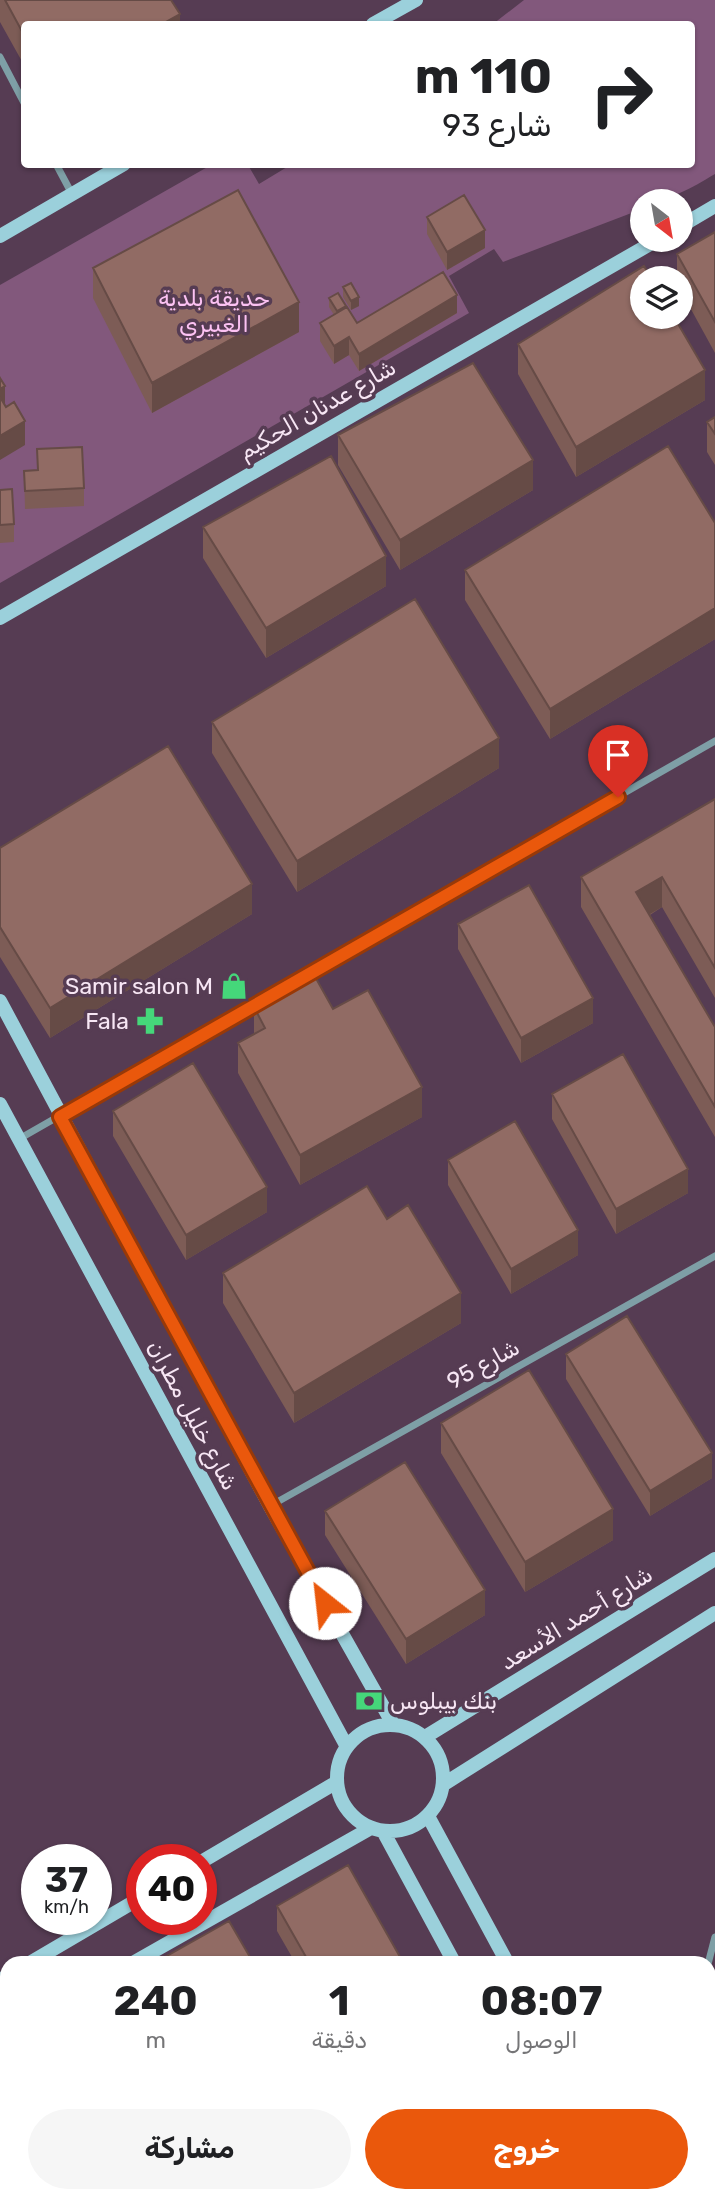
<!DOCTYPE html>
<html lang="ar">
<head>
<meta charset="utf-8">
<style>
	:root { --surface:#fff; --page:#f6f6f6; --text:#202124; --muted:#757577; --accent:#ea580c }
	body { margin:0; font-family:Rubik,Cairo,sans-serif; background:var(--page); color:var(--text); direction:rtl; height:100vh; display:flex; flex-direction:column; font-size:26px; white-space:nowrap }
	* { box-sizing:border-box; margin:0 }
	p { font-size:23px; color:var(--muted) }
	.icon { flex:none; width:38px; height:38px; fill:none; stroke:currentColor; stroke-width:2; stroke-linecap:round; stroke-linejoin:round }
	.map { position:relative; flex:1; overflow:hidden; direction:ltr }
	.panel { position:absolute; left:0px; top:1956px; width:716px; height:247px; display:flex; flex-direction:column; background:var(--surface); border-radius:21px 21px 0 0; box-shadow:0 2px 5px #0004; direction:rtl }
	.panel>* { flex:none }
	.hud { position:absolute; left:21px; top:21px; width:674px; height:147px; border-radius:7px; box-shadow:0 2px 5px #0004; direction:rtl; background:#fff; color:var(--text); overflow:hidden }
	.needle { width:46px; rotate:149deg }
	.tools { position:absolute; left:630px; top:189px; display:grid; gap:14px }
	.tools a { display:grid; place-items:center; width:63px; height:63px; border-radius:50%; background:var(--surface); box-shadow:0 2px 5px #0004; font-size:35px }
	.speed { position:absolute; left:21px; top:1844px; display:flex; gap:14px; font-size:35px; font-weight:700; text-align:center }
	.speed>* { display:grid; place-content:center; width:91px; height:91px; border-radius:50%; background:var(--surface); box-shadow:0 2px 5px #0004; line-height:1 }
	.speed small { font-size:18px; font-weight:400 }
	.speed .limit { border:10px solid #d22; background:#fff; color:#111 }
	.pin { position:absolute; display:grid; place-items:center; width:60px; height:60px; color:#fff; margin:-72px -30px; border-radius:50% 50% 50% 0; rotate:-45deg; box-shadow:0 0 7px #0007 }
	.pin .icon { rotate:45deg }
	.me { position:absolute; width:77px; margin:-38px; rotate:331deg; stroke-linejoin:round; filter:drop-shadow(0 0 5px #0008) }
	.turn { display:flex; align-items:center; gap:24px; height:147px; padding:0 28px; font-size:32px }
	.turn .icon { width:91px; height:91px; stroke-width:2.5 }
	.turn b { display:block; font-size:49px; line-height:60px }
	.eta { display:flex; justify-content:space-evenly; align-items:center; height:119px; text-align:center }
	.eta b { font-size:42px; font-weight:700; line-height:49px }
	.primary-button { display:flex; gap:14px; margin-top:auto; padding:14px 28px }
	.primary-button a { flex:1; height:80px; border-radius:42px; background:var(--accent); color:#fff; font-size:28px; font-weight:700; line-height:80px; text-align:center }
	.primary-button a+a { background:var(--page); color:var(--text) }
	.map>svg:first-child { display:block }
</style>
</head>
<body>
<div class="map">
<svg width="715" height="2202" viewBox="0 0 715 2202">
	<rect width="100%" height="100%" fill="#563c53"/>
	<path fill="#82587c" d="M524,0H715V174C691,188 671,201 642,201V209L503,262L494,249L449,276L469,313L0,583V285L211,165H248L259,184L292,164H691V24H493Z"/>
	<g fill="none" stroke-linecap="round" stroke-linejoin="round">
		<path stroke="#7e9fa6" stroke-width="5" d="M234,2196L237,2202"/>
		<path stroke="#7e9fa6" stroke-width="7" d="M0,57L24,103
			M56,164L72,194
			M19,1139L715,741
			M270,1506L715,1256
			M708,1964L715,1937
			M560,2202L570,2196
			M655,2202L656,2196"/>
		<path stroke="#9bd0db" stroke-width="14" d="M373,24L416,0
			M681,226L715,206
			M0,236L124,164
			M0,618L657,240
			M0,1001L270,1506L393,1724
			M0,1104L347,1747
			M337 1778a53 53 0 1 1 106 0a53 53 0 1 1-106 0Z
			M425,1737L715,1559
			M444,1784L715,1613
			M428,1816L508,1964
			M383,1831L455,1964
			M201,1862L337,1782
			M28,1964L142,1897
			M131,1964L371,1828
			M0,1980L7,1976
			M0,2037L7,2033
			M581,2196L584,2202
			M636,2196L639,2202"/>
	</g>
	<path fill="#7d5c56" d="M0,0H171L180,24H24V65L0,22Z
		M427,217L485,248L447,270L427,234Z
		M715,232V353L681,291V278H677V254Z
		M93,268L299,332L152,413L93,298Z
		M343,287L359,306L351,310L343,297Z
		M329,298L346,307L357,323L457,313L359,371L349,355L334,364L320,341V323L334,315L329,307Z
		M518,344L705,400L576,477L518,374Z
		M715,417V465L707,452V422Z
		M338,435L533,490L400,570L338,465Z
		M37,449L84,488V506L25,509L24,471L37,470Z
		M0,490L14,524V542L0,543Z
		M715,523V639L550,739L465,600V570Z
		M203,527L386,586L266,658L203,558Z
		M212,722L499,768L297,892L212,753Z
		M715,799V998L662,907L650,915L715,1027V1137L581,907V877Z
		M0,848L252,914L50,1038L0,957Z
		M458,924L593,1023L521,1063L458,949Z
		M254,1007L333,1009L422,1117L300,1185L238,1073V1043L254,1034Z
		M552,1094L688,1193L616,1234L552,1119Z
		M113,1111L267,1212L186,1260L113,1136Z
		M448,1160L578,1255L511,1294L448,1185Z
		M223,1273L461,1323L294,1423L223,1303Z
		M566,1354L712,1478L650,1516L566,1379Z
		M441,1423L613,1540L525,1592L441,1453Z
		M325,1511L485,1615L406,1664L325,1535Z
		M277,1906L404,1964H296L277,1931Z
		M271,2196H360V2202H274Z"/>
	<path fill="#664b46" d="M180,14V24H162Z
		M485,230V248L447,270V252Z
		M457,295V313L359,371V354Z
		M359,297V306L351,310V301Z
		M299,302V332L152,413V383Z
		M349,337V355L334,364V346Z
		M705,370V400L576,477V447Z
		M5,386V411L0,413V389Z
		M25,421V445L0,460V436Z
		M533,460V490L400,570V540Z
		M386,556V586L266,658V628Z
		M715,608V639L550,739V709Z
		M499,738V768L297,892V861Z
		M662,877V907L636,922V892Z
		M252,884V914L50,1038V1008Z
		M593,998V1023L521,1063V1038Z
		M422,1087V1117L300,1185V1155Z
		M688,1169V1193L616,1234V1209Z
		M267,1187V1212L186,1260V1235Z
		M578,1230V1255L511,1294V1269Z
		M461,1293V1323L294,1423V1393Z
		M712,1453V1478L650,1516V1491Z
		M613,1509V1540L525,1592V1562Z
		M485,1590V1615L406,1664V1639Z
		M25,2196H29V2202H15Z
		M354,2196H360V2202H345Z"/>
	<path fill="#916b64" stroke="#664b46" stroke-width="2" d="M5,0H171L180,14L162,24H24V35Z
		M238,190L299,302L152,383L93,268Z
		M464,195L485,230L447,252L427,217Z
		M715,232V322L677,254Z
		M644,266L651,278H642V317H674L705,370L576,447L518,344Z
		M443,272L457,295L359,354L349,337L334,346L320,323L347,307L357,323Z
		M351,283L359,297L351,301L343,287Z
		M338,293L346,306L337,311L329,298Z
		M473,363L533,460L400,540L338,435Z
		M0,378L5,386L0,389Z
		M0,397L6,407L14,402L25,421L0,436Z
		M715,417V434L707,422Z
		M668,446L715,523V608L550,709L465,570Z
		M82,447L84,488L25,491L24,471L38,470L37,449Z
		M331,456L386,556L266,628L203,527Z
		M12,489L14,524L0,525V490Z
		M415,599L499,738L297,861L212,722Z
		M168,746L252,884L50,1008L0,927V848Z
		M715,799V968L662,877L636,892L715,1027V1107L581,877Z
		M529,885L593,998L521,1038L458,924Z
		M313,973L333,1009L368,990L422,1087L300,1155L238,1043L265,1028L254,1007Z
		M623,1054L688,1169L616,1209L552,1094Z
		M193,1063L267,1187L186,1235L113,1111Z
		M515,1121L578,1230L511,1269L448,1160Z
		M367,1186L387,1219L408,1205L461,1293L294,1393L223,1273Z
		M627,1316L712,1453L650,1491L566,1354Z
		M529,1370L613,1509L525,1562L441,1423Z
		M405,1462L485,1590L406,1639L325,1511Z
		M348,1865L404,1964H310L277,1906Z
		M229,1921L254,1964H159L158,1961Z
		M0,2145L7,2157V2196H25L15,2202H0Z
		M286,2196H354L345,2202H319L317,2199L312,2202H289Z"/>
	<g fill="none" stroke-linecap="round" stroke-linejoin="round">
		<defs>
			<path id="route" d="M325,1603L60,1117L618,797"/>
		</defs>
		<use href="#route" stroke="#983908" stroke-width="18"/>
		<use href="#route" stroke="#ea580c" stroke-width="12"/>
	</g>
	<defs>
		<symbol id="shop-bare" viewBox="-9 -9 18 18"><path d="M-5-2.5h2.3a2.7 3.5 0 0 1 5.4 0H5L5.5 6h-11ZM-1.5-2.5h3a1.5 2.3 0 0 0-3 0Z" fill="#45d77a" stroke="#563c53" stroke-width="2.5" paint-order="stroke"/></symbol>
		<symbol id="pharmacy-bare" viewBox="-9 -9 18 18"><path d="M-2-6h4v4h4v4h-4v4h-4v-4h-4v-4h4Z" fill="#45d77a" stroke="#563c53" stroke-width="2.5" paint-order="stroke"/></symbol>
		<symbol id="bank-bare" viewBox="-9 -9 18 18"><path d="M-6-4H6V4H-6ZM0-2.3a2.3 2.3 0 1 0 0 4.6a2.3 2.3 0 1 0 0-4.6Z" fill="#45d77a" stroke="#563c53" stroke-width="2.5" paint-order="stroke"/></symbol>
	</defs>
	<g fill-rule="evenodd">
		<use href="#shop-bare" x="215" y="967" width="38" height="38"/>
		<use href="#pharmacy-bare" x="131" y="1002" width="38" height="38"/>
		<use href="#bank-bare" x="350" y="1682" width="38" height="38"/>
	</g>
	<g text-anchor="middle" stroke-width="7" stroke-linejoin="round" paint-order="stroke">
		<g font-size="23" fill="#fcc2f3" stroke="#563c53">
			<text x="214" y="306">حديقة بلدية<tspan x="214" dy="26">الغبيري</tspan></text>
		</g>
		<g font-size="23" fill="#f7e6f4" stroke="#563c53">
			<text transform="translate(317 409) rotate(-30)" y="8">شارع عدنان الحكيم</text>
			<text transform="translate(483 1364) rotate(-29)" y="8">شارع 95</text>
			<text transform="translate(193 1415) rotate(62)" y="8">شارع خليل مطران</text>
			<text transform="translate(576 1618) rotate(-32)" y="8">شارع أحمد الأسعد</text>
		</g>
		<g font-size="23" fill="#f7e6f4" stroke="#563c53" text-anchor="end">
			<text x="213" y="994">Samir salon M</text>
			<text x="129" y="1029">Fala</text>
			<text x="390" y="1709" text-anchor="start">بنك بيبلوس</text>
		</g>
	</g>
</svg>
<div class="tools">
<a><svg class="needle" viewBox="-14 -14 28 28"><path d="M0-13l5 13h-10z" fill="#e53935"/><path d="M0 13l5-13h-10z" fill="#757577"/></svg></a>
<a><svg class="icon" aria-label="layers" viewBox="0 0 24 24"><path d="M12 4l9 5-9 5-9-5zM3 14l9 5 9-5"/></svg></a>
</div>
<div class="speed"><div>37<small>km/h</small></div><div class="limit">40</div></div>
<div class="pin" style="left:618px;top:797px;background:#d93025"><svg class="icon" aria-label="arrive" viewBox="0 0 24 24"><path d="M6 21V4h12l-3 4 3 4H6"/></svg></div>
<svg class="me" style="left:325px;top:1603px" viewBox="-20 -20 40 40"><circle r="19" fill="#fff"/><path d="M0-13L10 11 0 6-10 11z" fill="#ea580c"/></svg>
<div class="hud">
<div class="turn"><svg class="icon" aria-label="right" viewBox="0 0 24 24"><path d="M7 20v-9h11M14 6l5 5-5 5"/></svg><div><b>110 m</b>شارع 93</div></div>
</div>
<section class="panel">
<div class="eta">
<div><b>08:07</b><p>الوصول</p></div>
<div><b>1</b><p>دقيقة</p></div>
<div><b>240</b><p>m</p></div>
</div>
<div class="primary-button"><a>خروج</a><a>مشاركة</a></div>
</section>
</div>
</body>
</html>
